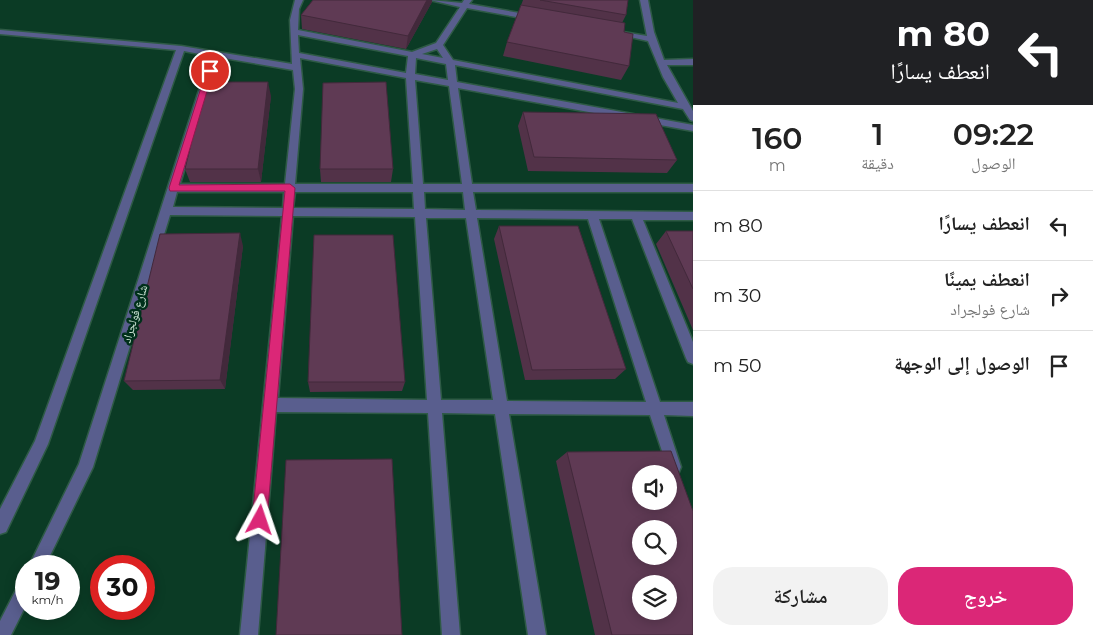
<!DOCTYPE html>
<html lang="ar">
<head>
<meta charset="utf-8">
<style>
	:root { --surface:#fff; --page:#f2f2f2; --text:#222; --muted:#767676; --line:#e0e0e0; --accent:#db2777 }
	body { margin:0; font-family:Montserrat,"Noto Naskh Arabic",sans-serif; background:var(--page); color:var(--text); direction:rtl; height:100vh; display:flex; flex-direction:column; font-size:19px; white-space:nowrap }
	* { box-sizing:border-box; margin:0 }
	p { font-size:16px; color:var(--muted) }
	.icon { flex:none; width:28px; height:28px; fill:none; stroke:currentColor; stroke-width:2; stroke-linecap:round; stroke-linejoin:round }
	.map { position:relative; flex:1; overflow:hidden; direction:ltr }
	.side { display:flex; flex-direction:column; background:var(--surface); width:400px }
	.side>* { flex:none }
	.top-card { background:#202124; color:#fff; overflow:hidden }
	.tools { position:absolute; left:632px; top:465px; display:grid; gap:10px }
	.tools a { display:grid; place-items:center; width:45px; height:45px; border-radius:50%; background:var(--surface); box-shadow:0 2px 12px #0003; font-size:25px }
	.speed { position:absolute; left:15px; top:555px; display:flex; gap:10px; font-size:25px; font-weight:700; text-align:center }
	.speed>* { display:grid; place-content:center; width:65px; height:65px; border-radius:50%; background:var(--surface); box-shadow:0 2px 12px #0003; line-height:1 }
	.speed small { font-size:12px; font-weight:400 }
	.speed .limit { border:8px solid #d22; background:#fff; color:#111 }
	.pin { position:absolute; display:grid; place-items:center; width:42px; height:42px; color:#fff; margin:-21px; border:2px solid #fff; border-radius:50%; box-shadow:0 1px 5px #0007 }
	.me { position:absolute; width:55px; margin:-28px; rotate:5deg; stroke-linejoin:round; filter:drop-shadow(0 0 4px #0008) }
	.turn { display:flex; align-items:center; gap:18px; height:105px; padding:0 20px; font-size:22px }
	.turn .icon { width:65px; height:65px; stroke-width:2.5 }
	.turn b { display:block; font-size:35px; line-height:42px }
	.eta { display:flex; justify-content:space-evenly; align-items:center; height:85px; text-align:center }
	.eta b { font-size:30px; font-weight:600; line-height:35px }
	.button { display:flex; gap:10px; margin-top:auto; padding:10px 20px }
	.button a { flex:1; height:58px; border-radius:20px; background:var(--accent); color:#fff; font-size:20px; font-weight:600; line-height:58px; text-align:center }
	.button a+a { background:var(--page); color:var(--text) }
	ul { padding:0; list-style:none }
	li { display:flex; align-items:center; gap:15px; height:70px; padding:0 20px; border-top:1px solid var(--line) }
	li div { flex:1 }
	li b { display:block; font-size:19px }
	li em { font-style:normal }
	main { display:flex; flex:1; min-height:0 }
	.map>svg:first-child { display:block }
</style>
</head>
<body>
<main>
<section class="side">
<div class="top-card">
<div class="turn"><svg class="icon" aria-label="left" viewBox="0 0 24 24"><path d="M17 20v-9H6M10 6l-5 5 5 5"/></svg><div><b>80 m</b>انعطف يسارًا</div></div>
</div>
<div class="eta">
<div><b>09:22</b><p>الوصول</p></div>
<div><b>1</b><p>دقيقة</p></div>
<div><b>160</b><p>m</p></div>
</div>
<ul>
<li><svg class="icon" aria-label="left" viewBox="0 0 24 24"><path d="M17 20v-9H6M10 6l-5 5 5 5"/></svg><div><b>انعطف يسارًا</b></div><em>80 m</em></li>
<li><svg class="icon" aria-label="right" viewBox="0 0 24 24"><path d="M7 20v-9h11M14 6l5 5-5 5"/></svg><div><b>انعطف يمينًا</b><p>شارع فولجراد</p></div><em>30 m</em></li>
<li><svg class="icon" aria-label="arrive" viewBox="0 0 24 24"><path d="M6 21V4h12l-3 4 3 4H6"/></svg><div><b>الوصول إلى الوجهة</b></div><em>50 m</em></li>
</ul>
<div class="button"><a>خروج</a><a>مشاركة</a></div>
</section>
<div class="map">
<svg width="693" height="635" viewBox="0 0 693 635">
	<rect width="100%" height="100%" fill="#0b3b25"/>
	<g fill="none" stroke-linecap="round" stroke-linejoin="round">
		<defs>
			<path id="minor" d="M295,0H303L299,9L298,30L412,52L436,43L460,7L430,0L462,3L464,0H472L469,4L536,16L537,18L533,20L467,8L443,45L453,60L678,103L663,77L648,41L613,33L617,31L647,36L640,0H648L654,32L664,60L693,59V65H667L693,111V121L690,120L683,109L455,65L457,82L693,125V131L458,88L472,184H693V192H473L476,210L693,212V220H643L693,342V364L688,362L686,358L632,219H599L660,402H693V416L664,415L681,467L679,472L674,474L669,472L650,415L509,414L546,635H528L495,414L442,413L460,635H442L428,413L276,412L258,635H240L282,216L170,215L93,467L45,566H29L79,464L210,56L184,51L48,444L6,532L0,534V509L35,441L176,50L0,34V30L181,46L292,64L290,20ZM298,35L408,56L406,73L299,53ZM437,49L443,58L422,54ZM218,57L293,70L295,89L285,184H180ZM300,58L406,78L413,184H295L303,89ZM416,58L446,64L448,80L415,74ZM415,80L449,86L462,184H423ZM177,192H284L283,208L173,207ZM295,192H413L414,209L293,208ZM424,192H463L465,210L425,209ZM293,216L415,217L427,400L278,398ZM426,218H466L493,400H441ZM477,218L588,219L646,402L507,401Z
				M26,580V605L11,635H0V621L20,582Z"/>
		</defs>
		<use href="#minor" stroke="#2e5a45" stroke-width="3"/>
		<use href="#minor" fill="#595e8e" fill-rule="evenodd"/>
	</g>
	<path fill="#523248" d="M313,0H432V2L406,49L302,29L301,15Z
		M523,0H628L626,15L622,23L629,66L621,80L503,56L507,42Z
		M271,96L261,182H190L185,169Z
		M523,112L677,160L667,173L528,171L518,126Z
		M320,169H393L391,182H321Z
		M499,226L626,369L615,379L525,380L494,239Z
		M666,231H693V330L656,244Z
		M243,246L225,389L133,390L124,381Z
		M308,382H405L402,391L310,392Z
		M567,452L693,635H595L556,461Z"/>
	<path fill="#42293b" d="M427,0H432V2L406,49L408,36Z
		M268,82L271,96L261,182L258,169Z
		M240,233L243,246L225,389L220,380Z"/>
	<path fill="#5f3a54" stroke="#42293b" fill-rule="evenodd" d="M313,0H427L408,36L301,15Z
		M540,0H628L626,15Z
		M521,5L625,23L624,32L633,34L629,66L507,42Z
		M206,82H268L258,169H185Z
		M386,82L393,169H320L323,83Z
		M523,112L656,114L677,160L534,157Z
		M499,226H578L626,369L532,370Z
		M666,231H693V289Z
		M240,233L220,380L124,381L160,234Z
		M314,235H393L405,382H308Z
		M671,451L693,511V635H612L567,452ZM641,474H669V501H641ZM641,529H669V556H641ZM641,584H669V611H641Z
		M392,459L402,635H276L286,460Z"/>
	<path fill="#db2777" stroke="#8e194d" d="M207,69L213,71L179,185L290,184L295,188L267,520L265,525L260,527L254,525L252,520L285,191H170L169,188Z"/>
	<g text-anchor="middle" stroke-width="5" stroke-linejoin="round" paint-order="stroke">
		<g font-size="12" fill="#cde5d6" stroke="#00301b">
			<text transform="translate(135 314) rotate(-73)" y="4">شارع فولجراد</text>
		</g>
	</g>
</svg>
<div class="tools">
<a><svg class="icon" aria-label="sound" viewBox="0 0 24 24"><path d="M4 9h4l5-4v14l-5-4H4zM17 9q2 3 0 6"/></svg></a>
<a><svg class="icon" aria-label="search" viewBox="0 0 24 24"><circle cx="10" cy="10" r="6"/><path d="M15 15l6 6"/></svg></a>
<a><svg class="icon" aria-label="layers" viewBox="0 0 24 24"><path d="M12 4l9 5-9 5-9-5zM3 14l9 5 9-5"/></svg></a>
</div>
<div class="speed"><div>19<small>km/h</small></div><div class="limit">30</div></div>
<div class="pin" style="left:210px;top:71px;background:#d93025"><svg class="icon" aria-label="arrive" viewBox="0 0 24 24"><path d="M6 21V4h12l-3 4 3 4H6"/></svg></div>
<svg class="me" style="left:260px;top:520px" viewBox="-20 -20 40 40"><path d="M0-17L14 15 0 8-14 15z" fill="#db2777" stroke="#fff" stroke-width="4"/></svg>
</div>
</main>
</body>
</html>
